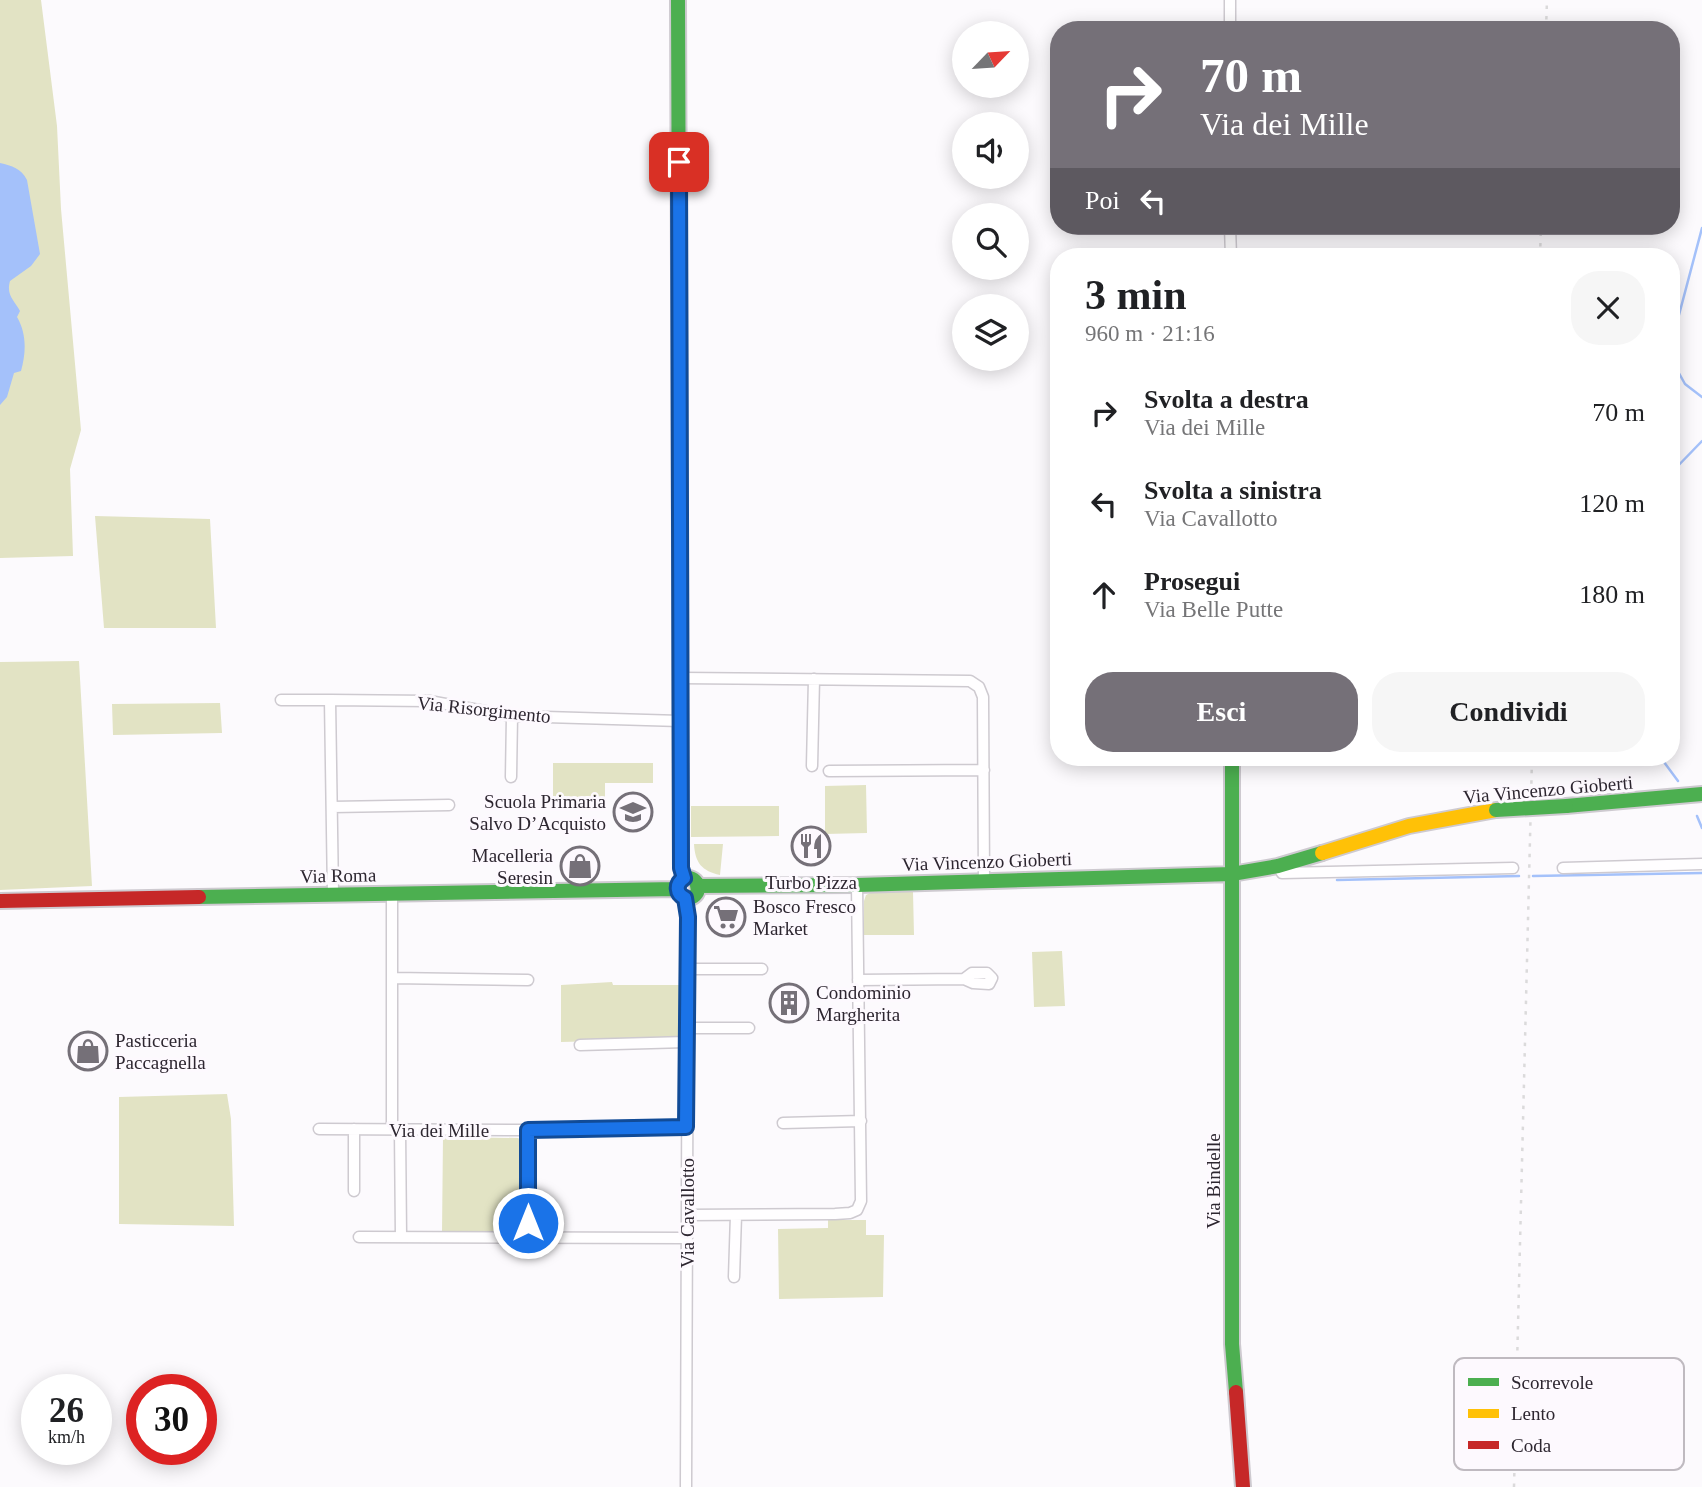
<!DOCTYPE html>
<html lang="it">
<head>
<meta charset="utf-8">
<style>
	:root { --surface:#fff; --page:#f6f6f6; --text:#202124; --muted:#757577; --accent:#757078 }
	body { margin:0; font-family:"Times New Roman",serif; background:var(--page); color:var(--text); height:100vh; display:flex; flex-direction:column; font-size:26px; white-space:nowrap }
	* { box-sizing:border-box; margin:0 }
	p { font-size:23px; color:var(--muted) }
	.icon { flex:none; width:38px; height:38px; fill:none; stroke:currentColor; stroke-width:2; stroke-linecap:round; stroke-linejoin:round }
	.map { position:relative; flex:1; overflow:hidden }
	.panel { position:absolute; left:1050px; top:248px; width:630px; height:518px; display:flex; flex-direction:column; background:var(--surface); border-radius:28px; box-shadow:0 4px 18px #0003 }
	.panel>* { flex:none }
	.hud { position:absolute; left:1050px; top:21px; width:630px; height:214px; border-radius:28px; box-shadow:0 4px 18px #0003; background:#757078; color:#fff; overflow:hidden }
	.needle { width:46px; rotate:65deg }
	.controls { position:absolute; left:952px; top:21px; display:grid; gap:14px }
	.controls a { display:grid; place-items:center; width:77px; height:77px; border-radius:50%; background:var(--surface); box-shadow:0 4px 18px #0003; font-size:35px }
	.speed { position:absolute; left:21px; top:1374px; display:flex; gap:14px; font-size:35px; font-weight:700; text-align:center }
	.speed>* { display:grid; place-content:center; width:91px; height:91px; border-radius:50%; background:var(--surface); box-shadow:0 4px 18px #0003; line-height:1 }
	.speed small { font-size:18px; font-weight:400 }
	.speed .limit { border:10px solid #d22; background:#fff; color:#111 }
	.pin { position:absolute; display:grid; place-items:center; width:60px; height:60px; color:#fff; margin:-30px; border-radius:14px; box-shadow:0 4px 10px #0006 }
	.me { position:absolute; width:77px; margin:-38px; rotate:0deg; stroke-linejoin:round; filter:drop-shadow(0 0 5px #0008) }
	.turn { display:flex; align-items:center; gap:24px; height:147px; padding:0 35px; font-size:32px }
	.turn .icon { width:91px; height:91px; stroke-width:2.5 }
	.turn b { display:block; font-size:49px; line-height:60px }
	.then { display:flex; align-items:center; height:66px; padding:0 35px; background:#0003; gap:14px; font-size:26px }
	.round { display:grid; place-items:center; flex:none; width:74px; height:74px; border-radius:28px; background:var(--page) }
	.overview { display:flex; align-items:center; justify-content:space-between; height:119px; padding:0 35px }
	h1 { font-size:42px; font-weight:700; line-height:52px }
	.cta { display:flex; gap:14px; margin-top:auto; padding:14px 35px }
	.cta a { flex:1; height:80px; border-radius:28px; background:var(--accent); color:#fff; font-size:28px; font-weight:700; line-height:80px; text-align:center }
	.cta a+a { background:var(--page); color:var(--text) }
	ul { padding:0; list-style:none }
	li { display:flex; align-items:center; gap:21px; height:91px; padding:0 35px }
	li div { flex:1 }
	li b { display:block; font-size:26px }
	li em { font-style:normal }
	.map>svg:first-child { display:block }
</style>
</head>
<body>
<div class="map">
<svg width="1702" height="1487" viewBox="0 0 1702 1487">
	<rect width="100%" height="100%" fill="#fcfafd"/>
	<path fill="#e2e3c4" d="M0,0H41L57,126L61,209L81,430L70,469L73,556L0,558Z
		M95,516L210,519L216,628H104Z
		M79,661L92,886L0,890V662Z
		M220,703L222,733L113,735L112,704Z
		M553,763H653V783H605V809L553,810Z
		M866,785L867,833L825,834V786Z
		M691,806H779V836L691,837Z
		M694,844H723L720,875C702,871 695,863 694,844Z
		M872,892H913L914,935H864V901L866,895Z
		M1062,951L1065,1006L1034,1007L1032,952Z
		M612,982L613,985H679V1039L561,1042V985Z
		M227,1094L231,1119L234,1226L119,1224V1097Z
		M443,1137L518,1138L521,1140L524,1226L521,1231L442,1232Z
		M828,1220H866V1235H884L883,1297L779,1299L778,1229L828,1228Z"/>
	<path fill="#a4c1fa" d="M0,163C12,166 21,168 27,180L40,254L31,266L10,281C6,295 14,300 20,311L17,317C27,334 26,353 21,371L14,373L7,397L0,405Z"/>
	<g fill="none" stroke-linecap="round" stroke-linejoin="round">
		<path stroke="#a4c1fa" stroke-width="2.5" d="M1671,345L1702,228
			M1671,359L1685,384L1702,397
			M1671,473L1702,441
			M1661,758L1678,781
			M1697,816L1702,828
			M1533,876L1702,873
			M1337,880L1519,876"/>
		<defs>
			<path id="street" d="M1230,0V30
				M1230,226L1231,257
				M680,678L970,681L979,687L983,697L984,880
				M281,700H330
				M812,766L814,679
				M829,771L984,770
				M511,777L512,716
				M332,807L449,805
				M1278,866L1282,873L1513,868
				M1563,868L1702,864
				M333,894L330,700L429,701L512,716L680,721
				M392,894V1129
				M685,898L688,917L686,1487
				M687,969H762
				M393,978L528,980
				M858,980L964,979L973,983L989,984L992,978L987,973H972L964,979
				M686,1028H749
				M580,1045L686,1042
				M783,1123L861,1121
				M319,1129L528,1130L686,1127
				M400,1130L401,1237
				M528,1130V1238
				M354,1191V1129
				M687,1215L835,1214L850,1213L857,1210L861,1201L857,885
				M359,1237L687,1238
				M734,1277L736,1215"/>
			<path id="fast" d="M678,0L680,551
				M1232,758V1344L1236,1392
				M1566,806L1702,794
				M678 888a10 10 0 1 1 20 0a10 10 0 1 1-20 0Z
				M697,886L857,885L1232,874L1278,866L1322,853
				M199,897L677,889"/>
			<path id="slow" d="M1322,853L1409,826L1496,810"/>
			<path id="jam" d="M680,551L681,868L684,878
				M0,901L199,897
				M1236,1392L1243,1487"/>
		</defs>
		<use href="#street" stroke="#cecad0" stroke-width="13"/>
		<use href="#fast" stroke="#cecad0" stroke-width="18"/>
		<use href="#slow" stroke="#cecad0" stroke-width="18"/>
		<use href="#jam" stroke="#cecad0" stroke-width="18"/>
		<use href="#street" stroke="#fffeff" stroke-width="10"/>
		<use href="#fast" stroke="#4caf50" stroke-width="14"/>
		<use href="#slow" stroke="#ffc107" stroke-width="14"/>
		<use href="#jam" stroke="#c62828" stroke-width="14"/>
		<path stroke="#dbdadb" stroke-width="2.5" stroke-dasharray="3.5 7" stroke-linecap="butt" d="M1546,30L1547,0
			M1540,257L1541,226
			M1514,1487L1532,758"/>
		<defs>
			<path id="fast-bridge" d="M1496,810L1566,806"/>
		</defs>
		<use href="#fast-bridge" stroke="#cecad0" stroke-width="18" stroke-linecap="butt"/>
		<use href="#fast-bridge" stroke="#4caf50" stroke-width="14"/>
	</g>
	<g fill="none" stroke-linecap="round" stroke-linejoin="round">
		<defs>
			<path id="route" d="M528,1223V1130L686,1127L688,917L685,898C676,894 675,884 684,878L681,868L679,162"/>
		</defs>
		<use href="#route" stroke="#114b97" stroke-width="18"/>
		<use href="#route" stroke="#1a73e8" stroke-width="12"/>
	</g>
	<defs>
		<symbol id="school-ring" viewBox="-11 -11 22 22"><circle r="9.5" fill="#fdf9fe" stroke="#757078" stroke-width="1.5"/><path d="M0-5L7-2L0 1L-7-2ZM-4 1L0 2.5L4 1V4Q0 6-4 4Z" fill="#757078"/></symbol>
		<symbol id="restaurant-ring" viewBox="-11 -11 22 22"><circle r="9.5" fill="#fdf9fe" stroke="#757078" stroke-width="1.5"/><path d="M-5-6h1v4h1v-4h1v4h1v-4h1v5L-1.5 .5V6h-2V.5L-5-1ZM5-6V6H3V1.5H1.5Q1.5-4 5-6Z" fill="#757078"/></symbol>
		<symbol id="shop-ring" viewBox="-11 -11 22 22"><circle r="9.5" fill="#fdf9fe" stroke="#757078" stroke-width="1.5"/><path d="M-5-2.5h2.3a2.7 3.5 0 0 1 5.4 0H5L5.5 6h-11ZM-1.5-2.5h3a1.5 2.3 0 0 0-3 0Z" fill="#757078"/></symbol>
		<symbol id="supermarket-ring" viewBox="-11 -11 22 22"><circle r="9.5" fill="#fdf9fe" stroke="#757078" stroke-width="1.5"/><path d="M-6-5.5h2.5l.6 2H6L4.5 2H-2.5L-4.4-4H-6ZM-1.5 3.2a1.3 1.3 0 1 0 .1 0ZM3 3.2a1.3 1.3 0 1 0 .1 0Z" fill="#757078"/></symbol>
		<symbol id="building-ring" viewBox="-11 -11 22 22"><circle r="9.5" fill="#fdf9fe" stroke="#757078" stroke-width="1.5"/><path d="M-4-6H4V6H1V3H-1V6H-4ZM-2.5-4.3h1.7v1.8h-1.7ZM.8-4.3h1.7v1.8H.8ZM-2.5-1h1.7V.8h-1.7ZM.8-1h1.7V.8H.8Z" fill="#757078"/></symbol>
	</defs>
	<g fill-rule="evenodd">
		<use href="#school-ring" x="611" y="790" width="44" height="44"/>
		<use href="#restaurant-ring" x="789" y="824" width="44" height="44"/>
		<use href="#shop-ring" x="558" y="844" width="44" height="44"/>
		<use href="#supermarket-ring" x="704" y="895" width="44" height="44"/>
		<use href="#building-ring" x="767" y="981" width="44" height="44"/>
		<use href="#shop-ring" x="66" y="1029" width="44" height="44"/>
	</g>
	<g text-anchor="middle" stroke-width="6" stroke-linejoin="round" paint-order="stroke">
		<g font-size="19" fill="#2d2630" stroke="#fdf9fe">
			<text transform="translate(484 709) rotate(6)" y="7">Via Risorgimento</text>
			<text transform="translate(1548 789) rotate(-5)" y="7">Via Vincenzo Gioberti</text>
			<text transform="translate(987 861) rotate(-2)" y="7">Via Vincenzo Gioberti</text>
			<text transform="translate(338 875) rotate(-1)" y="7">Via Roma</text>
			<text x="439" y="1137">Via dei Mille</text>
			<text transform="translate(1213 1181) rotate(-90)" y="7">Via Bindelle</text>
			<text transform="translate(687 1213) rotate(-90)" y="7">Via Cavallotto</text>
		</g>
		<g font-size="19" fill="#2d2630" stroke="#fdf9fe" text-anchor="start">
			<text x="606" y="808" text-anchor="end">Scuola Primaria<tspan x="606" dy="22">Salvo D’Acquisto</tspan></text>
			<text x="553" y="862" text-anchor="end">Macelleria<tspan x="553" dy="22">Seresin</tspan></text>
			<text x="811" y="889" text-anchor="middle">Turbo Pizza</text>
			<text x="753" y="913">Bosco Fresco<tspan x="753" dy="22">Market</tspan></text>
			<text x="816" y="999">Condominio<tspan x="816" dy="22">Margherita</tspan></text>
			<text x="115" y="1047">Pasticceria<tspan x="115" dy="22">Paccagnella</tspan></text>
		</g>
	</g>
	<rect x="1454" y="1358" width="230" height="112" rx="10" fill="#fdf9fe" stroke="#bfbac0" stroke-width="2"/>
	<rect x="1468" y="1378" width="31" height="8" fill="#4caf50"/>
	<rect x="1468" y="1409" width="31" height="9" fill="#ffc107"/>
	<rect x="1468" y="1441" width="31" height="8" fill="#c62828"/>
	<g font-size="19" fill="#2d2630">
		<text x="1511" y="1389">Scorrevole</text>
		<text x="1511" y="1420">Lento</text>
		<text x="1511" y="1452">Coda</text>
	</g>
</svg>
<div class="controls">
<a><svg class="needle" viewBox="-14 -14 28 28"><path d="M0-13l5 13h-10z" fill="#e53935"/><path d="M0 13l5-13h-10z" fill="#757577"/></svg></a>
<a><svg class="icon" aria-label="sound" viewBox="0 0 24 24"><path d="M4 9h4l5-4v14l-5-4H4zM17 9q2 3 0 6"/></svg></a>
<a><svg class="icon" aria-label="search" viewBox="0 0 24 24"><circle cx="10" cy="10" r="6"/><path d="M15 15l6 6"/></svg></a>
<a><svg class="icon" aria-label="layers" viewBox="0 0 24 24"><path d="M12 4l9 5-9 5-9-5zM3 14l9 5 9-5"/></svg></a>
</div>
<div class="speed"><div>26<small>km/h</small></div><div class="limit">30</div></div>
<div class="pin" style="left:679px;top:162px;background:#d93025"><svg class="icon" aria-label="arrive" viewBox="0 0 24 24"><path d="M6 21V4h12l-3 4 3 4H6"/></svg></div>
<svg class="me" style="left:528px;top:1223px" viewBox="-20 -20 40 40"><circle r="17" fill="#1a73e8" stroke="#fff" stroke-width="3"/><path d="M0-11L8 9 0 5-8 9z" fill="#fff"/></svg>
<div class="hud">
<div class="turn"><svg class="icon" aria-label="right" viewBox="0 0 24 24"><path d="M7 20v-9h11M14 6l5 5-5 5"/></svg><div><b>70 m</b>Via dei Mille</div></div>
<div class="then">Poi<svg class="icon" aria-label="left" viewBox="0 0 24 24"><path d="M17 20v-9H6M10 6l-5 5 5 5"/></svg></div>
</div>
<section class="panel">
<div class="overview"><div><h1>3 min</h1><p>960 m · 21:16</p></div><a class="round"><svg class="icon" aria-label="close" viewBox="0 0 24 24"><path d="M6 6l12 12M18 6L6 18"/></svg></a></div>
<ul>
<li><svg class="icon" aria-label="right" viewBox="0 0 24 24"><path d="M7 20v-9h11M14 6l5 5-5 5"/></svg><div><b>Svolta a destra</b><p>Via dei Mille</p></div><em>70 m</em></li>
<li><svg class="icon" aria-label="left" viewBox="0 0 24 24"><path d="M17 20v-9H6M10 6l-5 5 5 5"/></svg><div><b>Svolta a sinistra</b><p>Via Cavallotto</p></div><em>120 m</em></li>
<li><svg class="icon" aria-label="ahead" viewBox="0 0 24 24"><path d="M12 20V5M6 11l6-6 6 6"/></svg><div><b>Prosegui</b><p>Via Belle Putte</p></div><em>180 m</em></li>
</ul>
<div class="cta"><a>Esci</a><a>Condividi</a></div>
</section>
</div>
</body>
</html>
